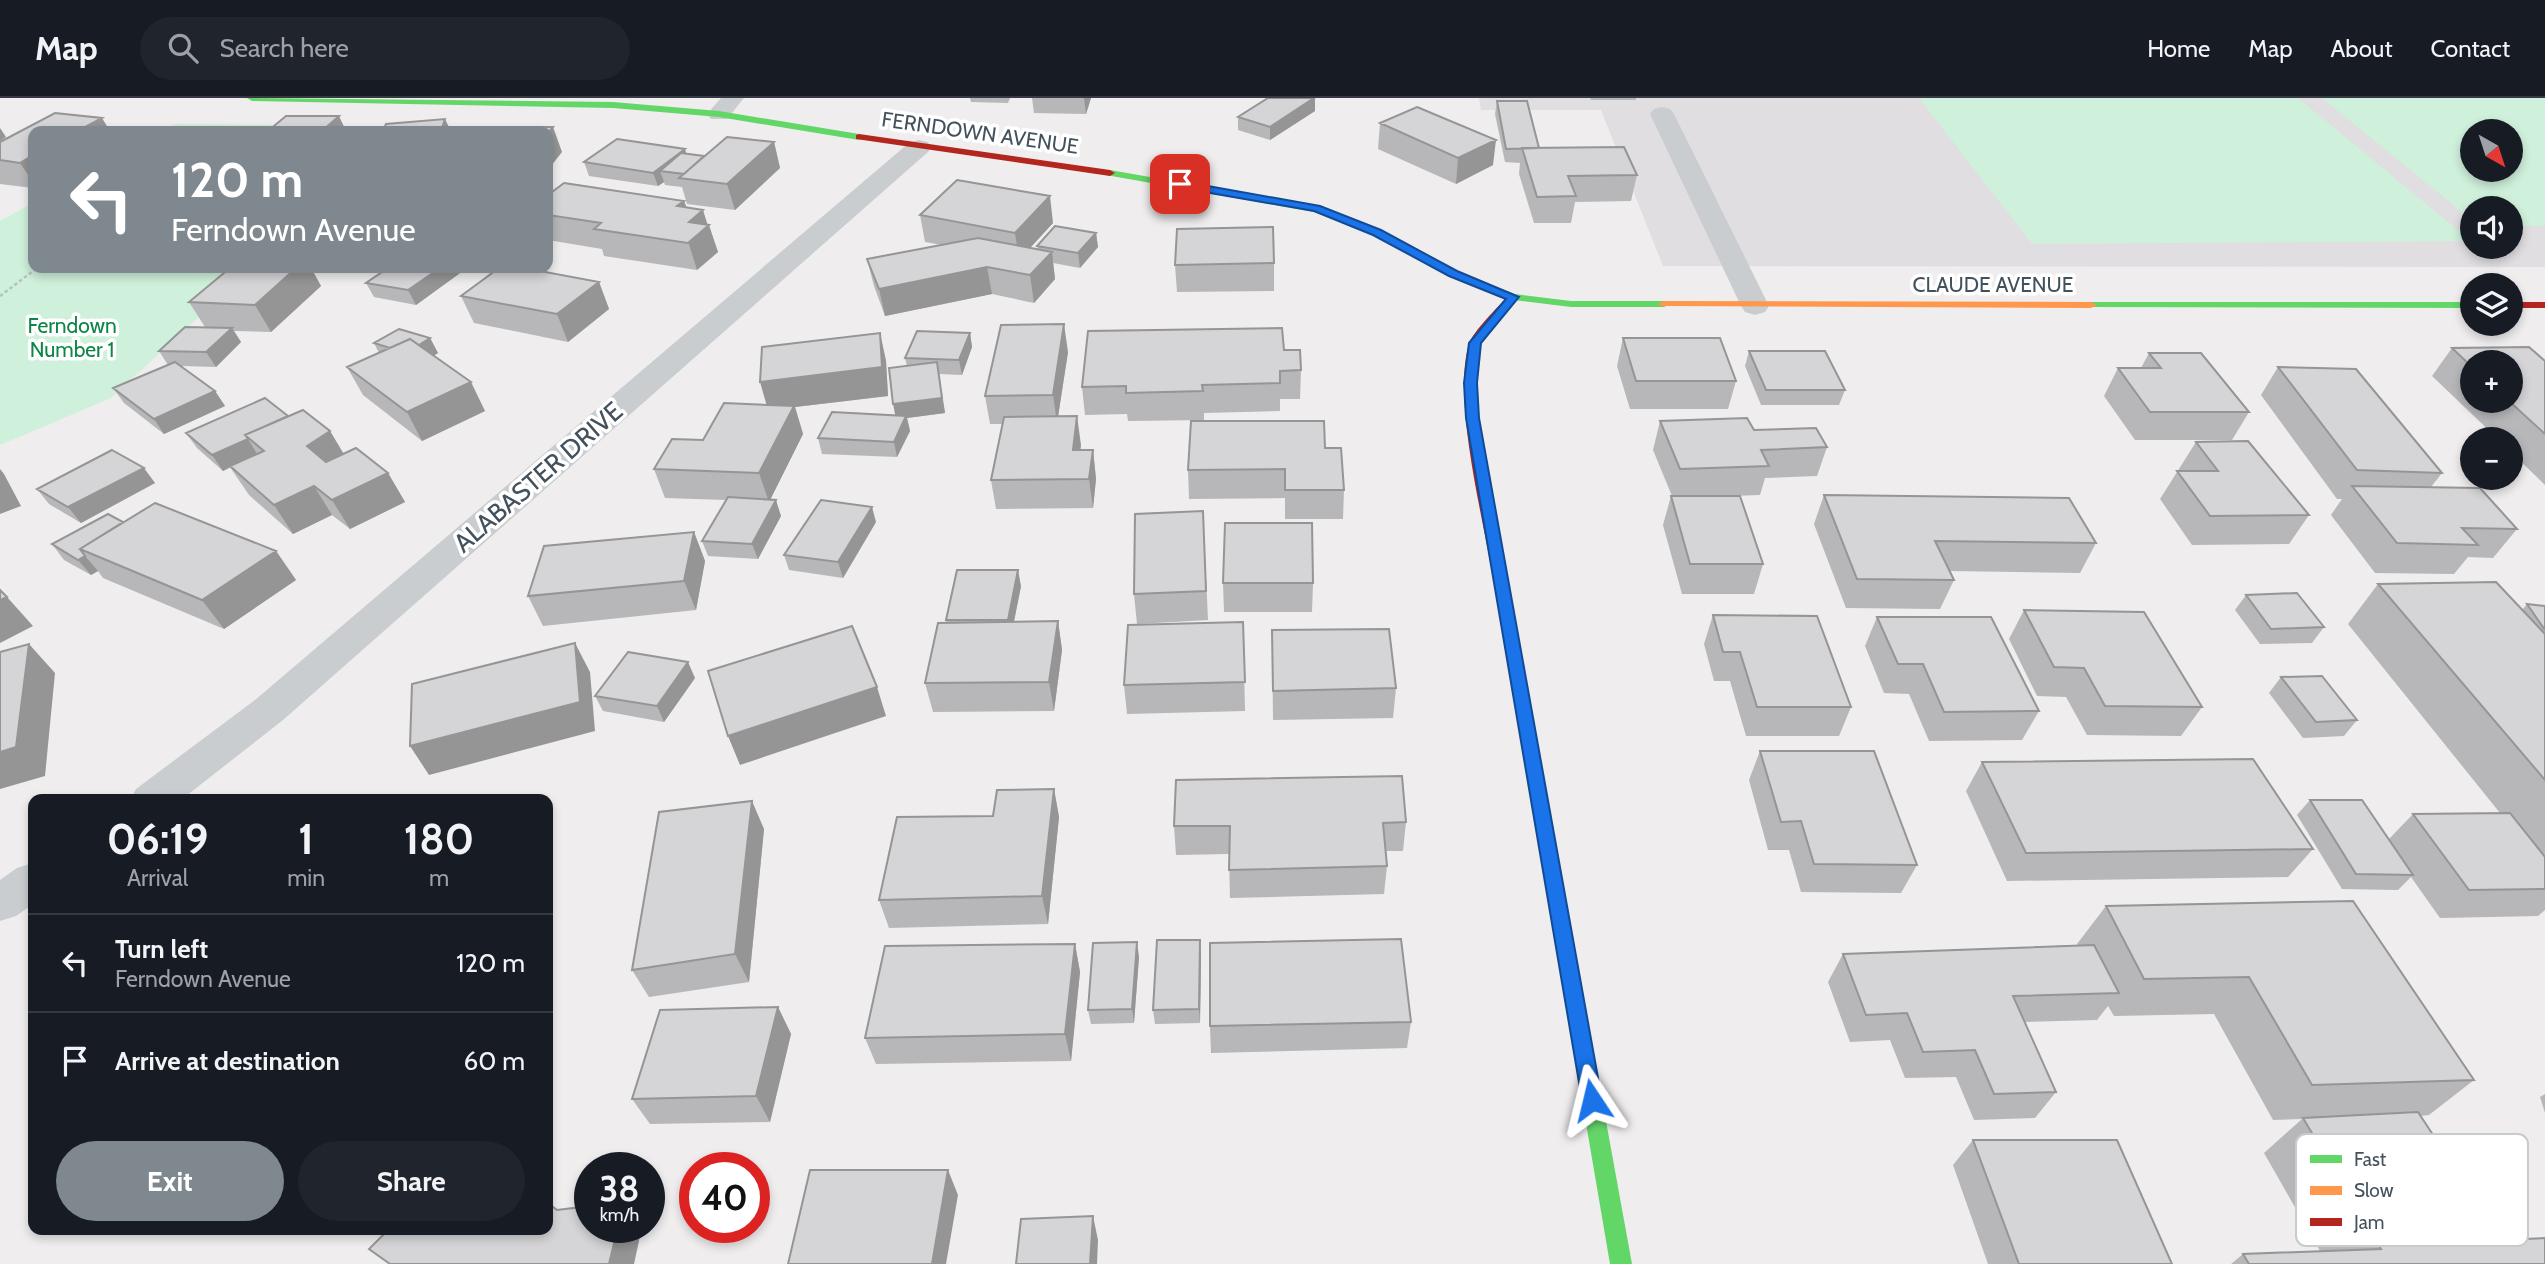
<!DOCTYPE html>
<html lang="en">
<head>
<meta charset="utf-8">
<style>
	:root { --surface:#171b24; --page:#20242c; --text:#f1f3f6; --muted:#9ea1a6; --line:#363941; --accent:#7f888f }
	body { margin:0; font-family:Cabin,sans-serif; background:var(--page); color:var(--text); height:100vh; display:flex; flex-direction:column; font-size:26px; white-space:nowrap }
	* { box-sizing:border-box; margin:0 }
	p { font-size:23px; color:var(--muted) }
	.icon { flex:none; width:38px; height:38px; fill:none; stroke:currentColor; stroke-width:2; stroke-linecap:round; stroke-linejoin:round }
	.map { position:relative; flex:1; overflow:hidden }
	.drawer { position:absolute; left:28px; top:696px; width:525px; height:441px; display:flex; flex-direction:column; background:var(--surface); border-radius:14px; box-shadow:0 4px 10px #0003 }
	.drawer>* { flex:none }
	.banner { position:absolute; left:28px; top:28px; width:525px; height:147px; border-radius:14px; box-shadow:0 4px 10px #0003; background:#7f888f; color:#fff; overflow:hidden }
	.needle { width:46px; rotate:141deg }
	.controls { position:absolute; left:2460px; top:21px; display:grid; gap:14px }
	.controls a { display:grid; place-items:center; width:63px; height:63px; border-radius:50%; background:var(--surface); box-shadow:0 4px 10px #0003; font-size:35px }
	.speed { position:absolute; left:574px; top:1054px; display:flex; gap:14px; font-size:35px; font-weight:700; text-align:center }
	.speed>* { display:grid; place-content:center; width:91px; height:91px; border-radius:50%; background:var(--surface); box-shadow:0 4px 10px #0003; line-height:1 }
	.speed small { font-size:18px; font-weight:400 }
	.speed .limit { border:10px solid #d22; background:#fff; color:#111 }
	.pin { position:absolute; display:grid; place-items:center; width:60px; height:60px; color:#fff; margin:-30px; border-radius:14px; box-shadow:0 4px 10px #0006 }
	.me { position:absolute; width:77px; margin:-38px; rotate:350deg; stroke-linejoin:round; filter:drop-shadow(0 0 5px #0008) }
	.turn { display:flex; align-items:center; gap:24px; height:147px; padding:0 28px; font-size:32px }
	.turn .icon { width:91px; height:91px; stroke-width:2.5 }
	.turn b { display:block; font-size:49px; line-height:60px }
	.eta { display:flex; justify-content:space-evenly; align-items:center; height:119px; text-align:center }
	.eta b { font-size:42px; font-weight:700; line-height:49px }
	.primary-button { display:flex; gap:14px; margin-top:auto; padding:14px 28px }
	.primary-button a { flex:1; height:80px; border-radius:42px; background:var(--accent); color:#fff; font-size:28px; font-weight:700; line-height:80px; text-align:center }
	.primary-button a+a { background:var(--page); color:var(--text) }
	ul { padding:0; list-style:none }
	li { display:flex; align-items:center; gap:21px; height:98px; padding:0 28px; border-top:2px solid var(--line) }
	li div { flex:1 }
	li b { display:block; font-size:26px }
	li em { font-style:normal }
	header { display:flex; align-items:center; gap:42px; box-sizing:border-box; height:98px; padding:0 35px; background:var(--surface); border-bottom:2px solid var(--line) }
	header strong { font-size:33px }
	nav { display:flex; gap:38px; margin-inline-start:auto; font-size:24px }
	.search { width:490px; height:63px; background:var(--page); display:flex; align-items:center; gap:18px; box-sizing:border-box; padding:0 24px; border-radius:38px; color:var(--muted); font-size:26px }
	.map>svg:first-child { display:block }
</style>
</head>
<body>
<header>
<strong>Map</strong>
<div class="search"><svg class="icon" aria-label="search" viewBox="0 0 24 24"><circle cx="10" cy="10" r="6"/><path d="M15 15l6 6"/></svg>Search here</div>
<nav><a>Home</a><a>Map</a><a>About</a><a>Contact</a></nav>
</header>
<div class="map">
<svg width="2545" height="1166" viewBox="0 0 2545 1166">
	<rect width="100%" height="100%" fill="#efeded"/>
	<path fill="#e0dee0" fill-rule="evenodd" d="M1479,0H2545V169L1663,168L1601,12H1481ZM2473,33H2511V72H2473ZM2473,110H2511V149H2473Z"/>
	<path fill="#cff0db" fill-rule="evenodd" d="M1919,0H2298L2471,143L2032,146Z
		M2322,0H2545V128H2511V110H2473V123ZM2473,33H2511V72H2473Z
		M175,26L277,27L269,33H162Z
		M33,105V170H252L111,300L0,347V123Z"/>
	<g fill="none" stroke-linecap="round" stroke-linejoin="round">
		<path stroke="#b5c4bf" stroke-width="2.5" stroke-dasharray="3.5 2.5" stroke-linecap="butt" d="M0,198L37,170"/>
		<path fill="#c9cdcf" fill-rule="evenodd" d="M1662,9L1670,11L1674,16L1769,208L1765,214L1755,217L1745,214L1741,208L1650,16L1654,11Z"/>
		<path fill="#c9cdcf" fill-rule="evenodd" d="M721,0H744L727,21H711L707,16Z
			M919,42L928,44L931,49L928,54L283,622L181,702H130L136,691L255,602L910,44Z
			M33,765V806L16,818L0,823V782L17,770Z"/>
		<path fill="#63d668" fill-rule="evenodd" d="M247,0L613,4L719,13L859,36L864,39L859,42L719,19L613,10L252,3Z
			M1110,72L1320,109L1381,133L1457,174L1515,196L1571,203H1664L1670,206L1664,209H1571L1513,202L1449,178L1373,137L1314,114L1106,77L1105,75Z
			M2091,204H2473V210L2087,209V205Z
			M1500,474L1507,479L1632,1166H1610L1493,479Z"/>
		<path fill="#ff974d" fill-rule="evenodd" d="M1664,203L2091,204L2097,207L2091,210L1660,208L1658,206Z"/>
		<path fill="#b3261e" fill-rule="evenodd" d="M859,36L1110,72L1115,75L1110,78L856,41V37Z
			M1513,196L1519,199L1481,245L1477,285L1478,320L1507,479L1500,484L1493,479C1483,420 1452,301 1469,246C1473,233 1499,208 1509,197Z
			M2511,204H2545V210H2511Z"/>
	</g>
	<path fill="#b7b7b9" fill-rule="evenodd" d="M970,0H1010L1008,5L971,4Z
		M1032,0H1091L1086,16L1034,15Z
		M1590,0H1636V2H1591Z
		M1497,3L1539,50L1637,77L1631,103L1575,104L1571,125H1534L1519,76L1520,65L1505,64L1495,16Z
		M1315,13L1270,42L1238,32V19Z
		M1380,25L1493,67L1456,86L1378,51Z
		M33,33V90L0,86V44Z
		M774,44L780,70L735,112L687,106L682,89L665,87L664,84L658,88L589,78L584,64L686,56L704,58Z
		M548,97L684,103L687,110L707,126L718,154L697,172L604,158L602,151L548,142Z
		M920,117L1053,125L1030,150L1038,151L1037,148L1096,135L1098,149L1080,170L1053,165L1055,181L1034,205L992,196L885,218L874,188L867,161L942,147L925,144Z
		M1274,165V193L1177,194L1175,167Z
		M230,170H311L321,188L271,234L234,233L241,244L216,269L181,268L215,293L225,308L164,336L124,305L113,290L168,267L159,253L205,229L189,204Z
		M388,170H467L416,207L374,199L366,185Z
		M487,170H549L545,174L599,184L609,211L568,244L474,225L461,198L490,176Z
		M880,235L886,263L888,298L795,309L803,336L770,402L781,418L758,461L708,458L702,443L726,402L665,400L654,371L767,307Z
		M970,235L972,249L962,277L939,276L945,315L907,320L910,333L897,359L822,356L818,340L895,318L907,268L905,260Z
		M430,240L438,255L433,258L485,313L422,343L363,297L347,269L379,255L374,245Z
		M1623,240L1736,283L1728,311H1630L1617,268Z
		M2452,250L2545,263V387L2511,354V341H2498L2432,278ZM2473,264L2511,303H2473Z
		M1284,252L1301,272L1300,301H1280V313L1204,315V322L1128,323L1127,316L1085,317L1082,289Z
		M1749,253L1845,292L1839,307H1761L1745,268Z
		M1068,254L1058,319L1081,347L1080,352H1093L1096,381L1093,410L996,411L991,382L1003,326H990L985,298Z
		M2149,255L2249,314L2232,342H2135L2104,298L2118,270H2141Z
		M2278,269L2442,375L2431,389L2517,431L2493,460L2468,459L2454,476L2375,475L2331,417L2342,401H2337L2261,297Z
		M288,318L330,333L344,356L388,375L405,404L350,431L332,417L293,436L249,397L230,369L223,373L197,350L186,335Z
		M1660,323L1754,332L1827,349L1817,378L1765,380L1760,397L1730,398L1763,466L1754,496H1682L1663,427L1671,398H1672L1653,352Z
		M2196,344L2309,417L2289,446L2192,447L2160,401Z
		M1325,350L1344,392L1343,421H1285V400L1189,401L1188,372Z
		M155,385L81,425L49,406L37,391Z
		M1824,397L2096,445L2080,475L1949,473L1954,482L1940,511L1846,510L1814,426Z
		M1203,413L1208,522L1137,526L1134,496Z
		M123,424L276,453L296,482L224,531L103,480L98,473L91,477L64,462L52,446Z
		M876,424L843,480L789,472L784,457Z
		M694,434L705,463L696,512L543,528L528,498Z
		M1223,485H1313L1312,514H1224Z
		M2378,486L2522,512L2527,506L2545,508V812L2538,818L2440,820L2411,779L2398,792L2342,791L2297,717L2310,702L2389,741L2413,716L2500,715L2348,526Z
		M1021,488L1014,524L1058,523L1062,552L1054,613L933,614L925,585L946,525V522Z
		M2246,497L2324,529L2312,545L2260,546L2235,512Z
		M2024,512L2202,609L2181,638L2087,637L2066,599L2037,598L2009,541Z
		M1713,517L1851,609L1839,638H1746L1730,583H1714L1704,546Z
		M1877,519L2039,613L2022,642L1929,643L1909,596L1884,595L1865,548Z
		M1243,524L1245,613L1127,616L1124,587Z
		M1272,532L1396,590L1393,620L1273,622Z
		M2281,579L2357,622L2344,638L2303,640L2269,595Z
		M695,580L664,624L603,613L595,598Z
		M1760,653L1917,767L1901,795L1801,794L1789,752H1768L1749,682Z
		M1982,664L2313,751L2288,779L2007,783L1966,693Z
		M1054,691L1059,719L1048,826L889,830L879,802L993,718Z
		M1406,724L1403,753H1386L1387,768L1384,796L1230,800L1229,756L1176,757L1174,728Z
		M764,731L749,884L649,899L632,872Z
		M2106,808L2474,982L2429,1017L2420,1018L2502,1142L2545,1166H2231L2243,1156L2320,1153L2264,1055L2302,1021L2273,1022L2214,916L2114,918L2108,908L2097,922L2025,924L2056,994L2035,1020L1974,1022L1956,979L1905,980L1890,942L1850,944L1828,884L1843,856L2078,847L2077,846Z
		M1075,846L1080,874L1071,963L876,966L865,940Z
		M1201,857L1200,925L1155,926L1153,912Z
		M1139,859L1134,925L1091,926L1088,912Z
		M778,909L791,936L770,1024L650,1026L632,1001Z
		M1411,924L1407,950L1211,955L1210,928Z
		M2545,996V1015L2540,999Z
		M1973,1042L2172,1166H1988L1953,1067Z"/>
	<path fill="#959596" d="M1084,0H1091L1086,16Z
		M1314,0H1315V13L1270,42V29Z
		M339,18L346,33H322Z
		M102,20L110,33H78Z
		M445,21L451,33H441Z
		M553,29L562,54L548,72V35Z
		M0,30L6,39L0,43Z
		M1496,42L1493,67L1456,86L1458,60Z
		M774,44L780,70L735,112L727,86Z
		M685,51L689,65L660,73L664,84L658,88L653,75Z
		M33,57V84L20,65Z
		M1050,98L1053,125L1019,162L1015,135Z
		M684,103L691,122L703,112L708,128L709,127L718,154L697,172L677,108Z
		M1096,135L1098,149L1080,170L1078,155Z
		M1052,154L1055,181L1034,205L1030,177Z
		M548,166L549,170L527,188L526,170H548Z
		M987,169L992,196L885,218L879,191Z
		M296,170H311L321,188L271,234L255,207Z
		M440,170H467L416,207L408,192Z
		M599,184L609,211L568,244L557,216Z
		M1064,226L1068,254L1057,325L1053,297Z
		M232,230L241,244L216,269L206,254Z
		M880,235L886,263L888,298L795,309L803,336L769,404L759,375L768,312L760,284Z
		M970,235L972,249L962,277L959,262Z
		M430,240L438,255L414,270L406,255Z
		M937,264L945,315L907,320L910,333L897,359L894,344L896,321L893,306Z
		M471,284L485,313L422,343L407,314Z
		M215,293L225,308L164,336L154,321Z
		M1077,318L1081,347L1076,381L1073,352Z
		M330,333L347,362L324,377L307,348Z
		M248,341L257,356L223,373L212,357Z
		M1093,352L1096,381L1093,410L1089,381Z
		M144,370L155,385L81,425L68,409Z
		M0,371L4,376L21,408L0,416Z
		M388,375L405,404L350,431L332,402Z
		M314,388L332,417L293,436L274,407Z
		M776,402L781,418L758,461L752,446Z
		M872,409L876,424L843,480L838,464Z
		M694,434L705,463L696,512L684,483Z
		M276,453L296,482L224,531L202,502Z
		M85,458L98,473L91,477L78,462Z
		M1018,472L1021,488L1011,538L1008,522Z
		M7,499L33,528L0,545V502Z
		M1058,523L1062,552L1054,613L1049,584Z
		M575,545L590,574L595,633L429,677L410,648Z
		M29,546L55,575L45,678L0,691V654Z
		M688,564L695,580L664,624L657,608Z
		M877,589L886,618L740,667L728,638Z
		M1054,691L1059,719L1048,826L1042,798Z
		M752,703L764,731L749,884L735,856Z
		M1200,842L1201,857L1200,925L1199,911Z
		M1137,844L1139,859L1134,925L1132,911Z
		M1075,846L1080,874L1071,963L1065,936Z
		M778,909L791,936L770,1024L756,998Z
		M948,1072L958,1097L946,1166H932Z
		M1093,1118L1098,1142L1097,1166H1090Z
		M618,1129H642L634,1166H609Z"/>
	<path fill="#d5d5d7" stroke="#959596" stroke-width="2" d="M1268,0H1314L1270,29L1238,19Z
		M1497,3H1527L1539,50L1506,51Z
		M1417,9L1496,42L1458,60L1380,25Z
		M55,15L102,20L78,33H33V57L20,65L0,62V44Z
		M286,18H339L322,33H268Z
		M445,21L441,33H383L386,26Z
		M496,29H553L548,35V33H492Z
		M727,39L774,44L727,86L679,80Z
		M617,41L685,51L653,75L584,64Z
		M1624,49L1637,77L1568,78L1576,98L1537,99L1522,50Z
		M681,55L704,58L684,76L660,73Z
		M957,82L1050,98L1015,135L920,117Z
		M564,85L684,103L677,108L703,112L689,124L709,127L688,145L594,131L601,125L548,117V97Z
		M1055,128L1096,135L1078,155L1037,148Z
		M1273,129L1274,165L1175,167L1177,131Z
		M978,140L1052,154L1030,177L987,169L879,191L867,161Z
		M230,170H296L255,207L189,204Z
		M388,170H440L408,192L366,185Z
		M499,170H524L599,184L557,216L461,198Z
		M1064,226L1053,297L985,298L1001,227Z
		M185,229L232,230L206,254L159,253Z
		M1282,230L1284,252H1300L1301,272L1280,273V285L1202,287L1203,293L1126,295V288L1082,289L1088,233Z
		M399,231L430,240L419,247L410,241L390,250L374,245Z
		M917,233L970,235L959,262L905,260Z
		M880,235L882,269L760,284L762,249Z
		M1623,240H1720L1736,283H1636Z
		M410,241L471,284L407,314L347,269Z
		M2529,249L2545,263V336L2509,303H2511V264H2473V270L2452,250Z
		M1749,253H1825L1845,292H1766Z
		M2149,255H2201L2249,314H2150L2118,270H2161Z
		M175,264L215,293L154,321L113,290Z
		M937,264L942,300L893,306L889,270Z
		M2278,269L2356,271L2442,375L2357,372Z
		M265,300L288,318L245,337L248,341L212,357L186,335Z
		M724,305L794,308L759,375L654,371L672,341L703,342Z
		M303,312L330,333L307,348L326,364L356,350L388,375L332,402L314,388L274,407L230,368L264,353L245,337Z
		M832,314L906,318L894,344L818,340Z
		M1077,318L1073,352H1093L1089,381L991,382L1004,319Z
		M1747,320L1754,332L1816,330L1827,349L1761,352L1769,368L1680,371L1660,323Z
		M1191,323H1324L1325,350H1341L1344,392H1285V371L1188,372Z
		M2248,343L2309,417L2210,418L2177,373H2218L2196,344Z
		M112,352L144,370L68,409L37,391Z
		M2352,388L2480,390L2517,431L2462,430L2478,447L2397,445Z
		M1824,397L2069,400L2096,445L1935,443L1954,482L1857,481Z
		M1671,398H1740L1763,466H1690Z
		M728,399L776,402L752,446L702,443Z
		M821,402L872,409L838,464L784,457Z
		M155,405L276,453L202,502L80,451Z
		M1203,413L1206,493L1134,496L1135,416Z
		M108,416L123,424L80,451L85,458L78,462L52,446Z
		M1225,425H1312L1313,485H1223Z
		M694,434L684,483L528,498L544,448Z
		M957,472H1018L1008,522H946Z
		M2496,484L2545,536V682L2378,486Z
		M0,492L7,499L0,502Z
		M2297,495L2324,529L2271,531L2246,497Z
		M2527,506L2545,508V532Z
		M2024,512L2144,514L2202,609L2105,608L2084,570L2054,569Z
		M1713,517L1817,518L1851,609H1757L1740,554H1723Z
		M1877,519H1991L2039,613L1944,614L1923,566H1898Z
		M1058,523L1049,584L925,585L938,525Z
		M1243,524L1245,584L1124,587L1128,527Z
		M852,528L877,589L728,638L708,573Z
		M1389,531L1396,590L1273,593L1272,532Z
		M575,545L580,604L410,648L412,586Z
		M29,546L16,649L0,654V554Z
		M628,554L688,564L657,608L595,598Z
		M2322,578L2357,622L2316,624L2281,579Z
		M1760,653H1874L1917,767L1814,766L1801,723L1781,724Z
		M2253,661L2313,751L2026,755L1982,664Z
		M1402,678L1406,724L1383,725L1387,768L1229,772L1230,728H1174L1176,682Z
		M1054,691L1042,798L879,802L897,719L993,718L997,692Z
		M2310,702H2362L2413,777L2356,776Z
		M752,703L735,856L632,872L659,714Z
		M2510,715L2545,759V791L2469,792L2413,716Z
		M2353,803L2474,982L2312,987L2249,879L2144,881L2106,808Z
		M1401,841L1411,924L1210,928V845Z
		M1157,842H1200L1199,911L1153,912Z
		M1137,844L1132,911L1088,912L1093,845Z
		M1075,846L1065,936L865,940L885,848Z
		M2094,847L2119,895L2013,898L2056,994L1994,996L1975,952L1923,954L1907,915L1866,917L1843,856Z
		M778,909L756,998L632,1001L660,912Z
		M2418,1014L2502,1142L2545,1140V1166H2249L2243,1156L2381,1151L2303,1020Z
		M1973,1042H2117L2172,1166H2019Z
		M810,1072H948L932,1166H788Z
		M548,1105L557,1112L590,1108V1129H618L609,1166H390L369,1151L388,1132H548Z
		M1093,1118L1090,1166H1016L1021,1121Z"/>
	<path fill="#1a73e8" stroke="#114b97" stroke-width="2" d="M1180,83L1320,108L1381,132L1457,173L1519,199L1481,245L1477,285L1479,320L1602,1002L1599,1009L1592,1012L1585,1009L1582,1002L1466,320L1464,285L1469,245L1506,201L1449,178L1373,137L1314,113L1176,89L1174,86Z"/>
	<g text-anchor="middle" stroke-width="7" stroke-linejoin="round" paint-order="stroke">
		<g font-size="21" fill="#43515c" stroke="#fff">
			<text transform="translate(980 35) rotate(8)" y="7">FERNDOWN AVENUE</text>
			<text x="1993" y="194">CLAUDE AVENUE</text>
		</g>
		<g font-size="21" fill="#0d8547" stroke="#fff">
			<text x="72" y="235">Ferndown<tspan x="72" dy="24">Number 1</tspan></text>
		</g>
		<g font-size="26" fill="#43515c" stroke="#fff">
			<text transform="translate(538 379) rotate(-41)" y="9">ALABASTER DRIVE</text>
		</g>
	</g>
	<rect x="2296" y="1036" width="232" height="112" rx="10" fill="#fff" stroke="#c7cbce" stroke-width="2"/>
	<rect x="2310" y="1057" width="32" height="8" fill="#63d668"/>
	<rect x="2310" y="1088" width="32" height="9" fill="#ff974d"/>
	<rect x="2310" y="1120" width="32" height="8" fill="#b3261e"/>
	<g font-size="19" fill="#43515c">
		<text x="2354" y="1068">Fast</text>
		<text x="2354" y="1099">Slow</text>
		<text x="2354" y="1131">Jam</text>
	</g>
</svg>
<div class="controls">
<a><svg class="needle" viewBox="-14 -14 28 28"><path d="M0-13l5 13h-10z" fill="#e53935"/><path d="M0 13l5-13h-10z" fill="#9ea1a6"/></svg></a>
<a><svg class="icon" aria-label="sound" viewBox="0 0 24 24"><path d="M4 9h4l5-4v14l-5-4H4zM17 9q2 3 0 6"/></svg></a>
<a><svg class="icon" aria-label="layers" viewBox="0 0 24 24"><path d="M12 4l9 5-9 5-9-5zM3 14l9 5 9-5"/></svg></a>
<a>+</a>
<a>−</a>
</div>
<div class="speed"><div>38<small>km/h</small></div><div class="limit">40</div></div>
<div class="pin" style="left:1180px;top:86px;background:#d93025"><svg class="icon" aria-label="arrive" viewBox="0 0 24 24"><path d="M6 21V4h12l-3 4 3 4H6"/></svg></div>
<svg class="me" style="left:1592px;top:1002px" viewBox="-20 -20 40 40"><path d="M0-17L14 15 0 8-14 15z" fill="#1a73e8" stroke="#fff" stroke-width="4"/></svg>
<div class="banner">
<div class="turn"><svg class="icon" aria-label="left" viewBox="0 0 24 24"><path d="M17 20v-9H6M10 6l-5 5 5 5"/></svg><div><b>120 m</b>Ferndown Avenue</div></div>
</div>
<section class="drawer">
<div class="eta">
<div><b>06:19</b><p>Arrival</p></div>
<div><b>1</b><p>min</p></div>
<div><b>180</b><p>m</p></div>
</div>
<ul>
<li><svg class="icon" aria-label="left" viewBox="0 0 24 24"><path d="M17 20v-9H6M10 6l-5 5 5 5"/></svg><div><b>Turn left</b><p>Ferndown Avenue</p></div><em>120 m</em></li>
<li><svg class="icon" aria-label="arrive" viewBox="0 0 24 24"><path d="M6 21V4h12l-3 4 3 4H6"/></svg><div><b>Arrive at destination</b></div><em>60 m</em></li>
</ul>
<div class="primary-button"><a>Exit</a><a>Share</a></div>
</section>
</div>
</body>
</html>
